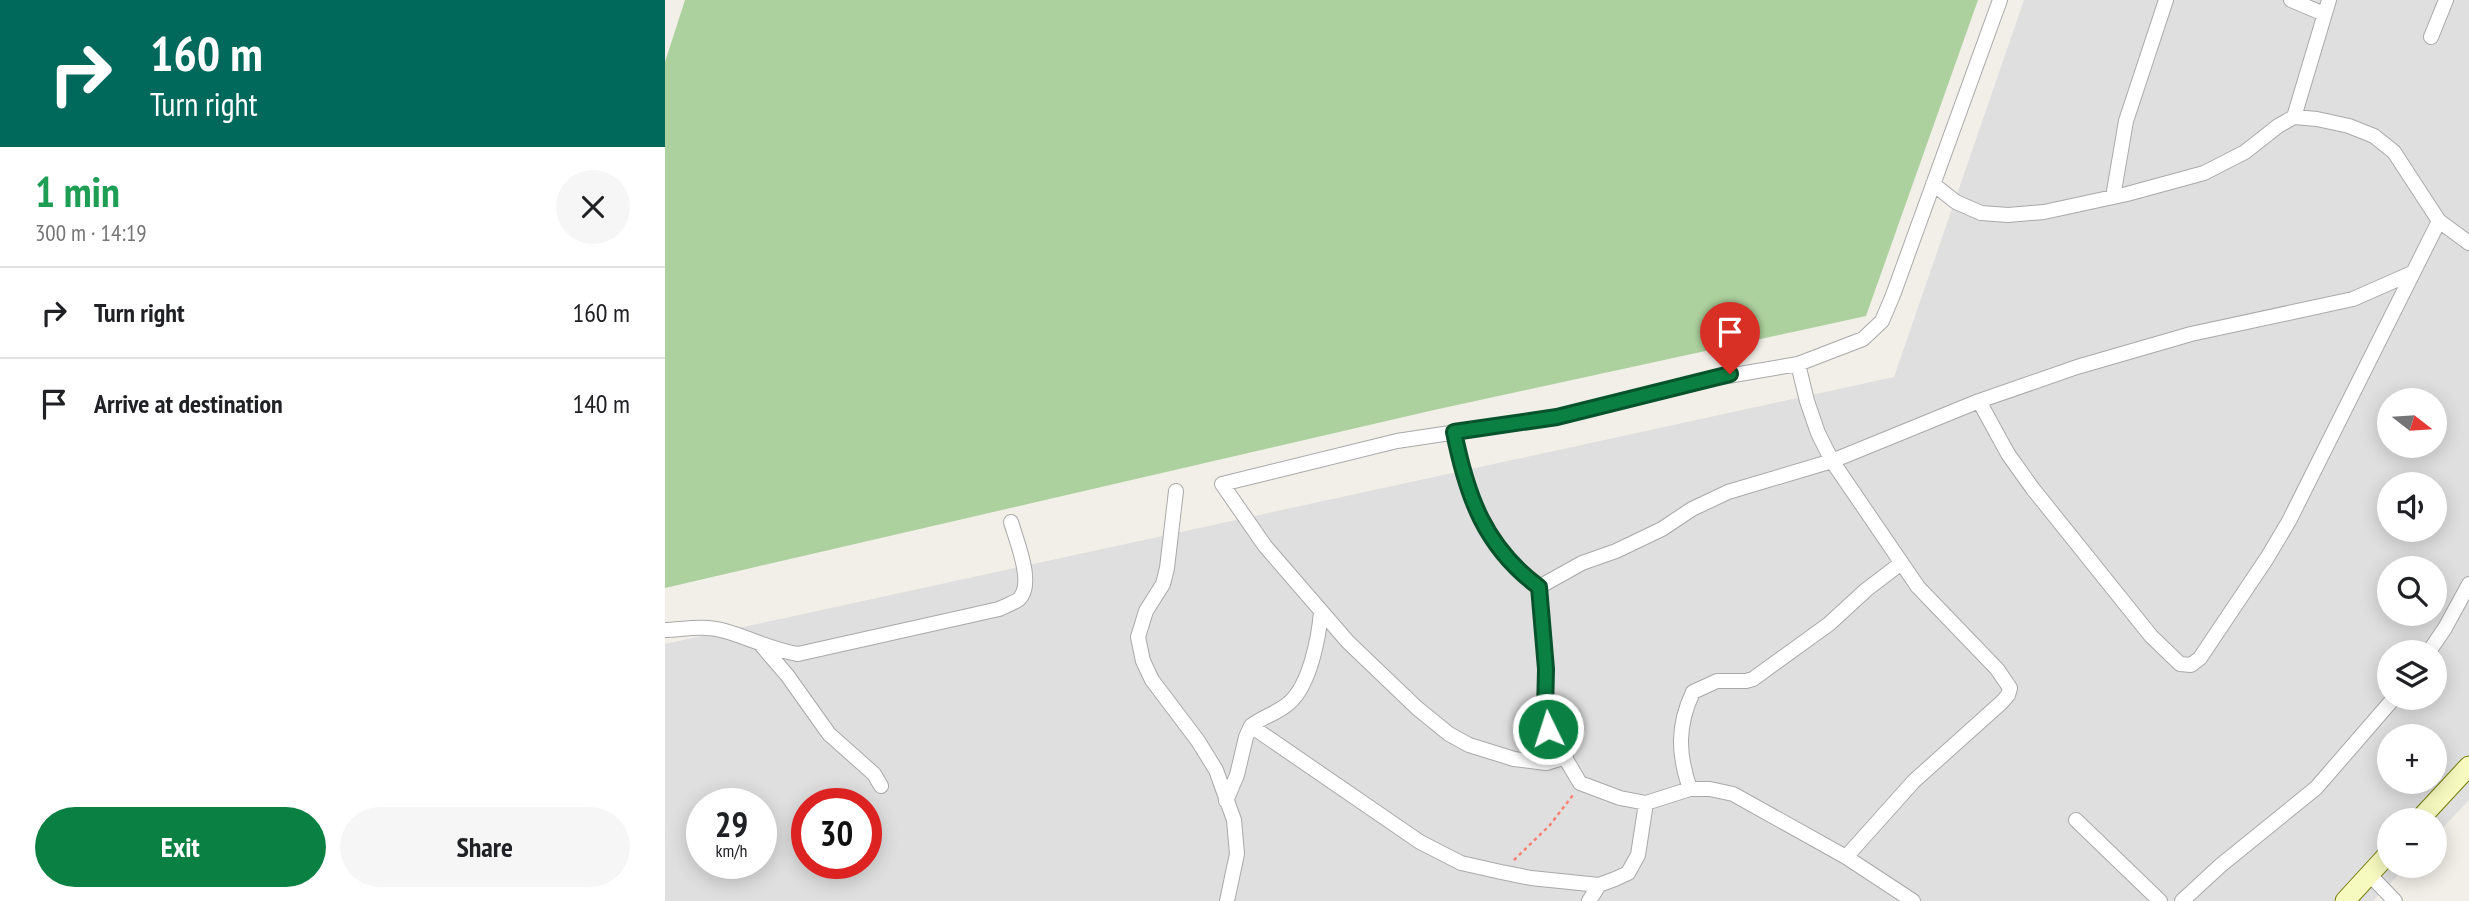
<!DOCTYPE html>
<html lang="en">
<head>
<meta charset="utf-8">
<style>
	:root { --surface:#fff; --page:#f6f6f6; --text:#202124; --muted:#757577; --line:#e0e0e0; --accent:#0b8043 }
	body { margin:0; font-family:"PT Sans Narrow",sans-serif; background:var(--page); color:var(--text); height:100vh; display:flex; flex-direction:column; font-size:26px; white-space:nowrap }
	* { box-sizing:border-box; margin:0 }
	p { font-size:23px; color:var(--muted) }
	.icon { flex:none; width:38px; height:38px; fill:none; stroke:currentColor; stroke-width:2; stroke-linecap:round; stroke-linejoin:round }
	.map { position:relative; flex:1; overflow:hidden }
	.sheet { display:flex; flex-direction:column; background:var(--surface); width:665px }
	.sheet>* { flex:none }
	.top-card { background:#00695c; color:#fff; overflow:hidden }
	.needle { width:46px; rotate:107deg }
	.buttons { position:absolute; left:1712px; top:388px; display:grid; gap:14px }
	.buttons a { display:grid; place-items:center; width:70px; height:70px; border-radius:50%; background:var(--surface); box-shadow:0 4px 18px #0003; font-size:35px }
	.speed { position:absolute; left:21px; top:788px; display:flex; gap:14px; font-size:35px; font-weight:700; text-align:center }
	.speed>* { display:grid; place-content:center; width:91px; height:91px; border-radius:50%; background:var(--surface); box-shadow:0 4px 18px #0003; line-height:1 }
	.speed small { font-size:18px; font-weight:400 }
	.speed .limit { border:10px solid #d22; background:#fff; color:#111 }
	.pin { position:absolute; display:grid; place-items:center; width:60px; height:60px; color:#fff; margin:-72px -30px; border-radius:50% 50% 50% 0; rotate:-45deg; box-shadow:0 0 7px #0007 }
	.pin .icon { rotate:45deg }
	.me { position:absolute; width:77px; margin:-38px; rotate:356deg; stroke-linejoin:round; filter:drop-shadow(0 0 5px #0008) }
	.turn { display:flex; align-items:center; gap:24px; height:147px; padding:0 35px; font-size:32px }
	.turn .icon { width:91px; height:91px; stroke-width:2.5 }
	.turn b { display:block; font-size:49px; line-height:60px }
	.round { display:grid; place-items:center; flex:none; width:74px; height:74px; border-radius:37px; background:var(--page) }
	.head { display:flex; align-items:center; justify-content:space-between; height:119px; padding:0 35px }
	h1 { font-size:42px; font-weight:800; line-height:52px; color:#1e9e55 }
	.action { display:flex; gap:14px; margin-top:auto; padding:14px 35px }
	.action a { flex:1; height:80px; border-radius:42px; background:var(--accent); color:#fff; font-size:28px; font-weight:800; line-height:80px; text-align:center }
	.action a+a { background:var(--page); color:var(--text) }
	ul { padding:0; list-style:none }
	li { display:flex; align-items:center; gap:21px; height:91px; padding:0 35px; border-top:2px solid var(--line) }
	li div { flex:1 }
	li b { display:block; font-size:26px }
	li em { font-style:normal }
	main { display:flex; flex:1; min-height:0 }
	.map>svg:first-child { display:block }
</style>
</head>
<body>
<main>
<section class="sheet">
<div class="top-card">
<div class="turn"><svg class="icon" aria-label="right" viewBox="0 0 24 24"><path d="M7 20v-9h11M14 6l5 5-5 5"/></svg><div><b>160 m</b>Turn right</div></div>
</div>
<div class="head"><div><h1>1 min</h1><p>300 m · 14:19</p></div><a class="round"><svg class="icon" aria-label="close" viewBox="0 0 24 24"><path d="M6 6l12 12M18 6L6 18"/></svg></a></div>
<ul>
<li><svg class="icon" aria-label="right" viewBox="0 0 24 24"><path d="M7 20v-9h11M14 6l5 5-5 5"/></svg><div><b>Turn right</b></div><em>160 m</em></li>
<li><svg class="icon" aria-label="arrive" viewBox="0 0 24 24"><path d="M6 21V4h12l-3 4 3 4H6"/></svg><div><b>Arrive at destination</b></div><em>140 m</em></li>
</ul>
<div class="action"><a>Exit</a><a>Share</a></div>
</section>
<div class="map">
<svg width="1804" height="901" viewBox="0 0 1804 901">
	<rect width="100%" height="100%" fill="#f2efe9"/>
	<path fill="#e0dfdf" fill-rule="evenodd" d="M1359,0H1804V800L1769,837V821H1724V866H1742L1708,901H0V644L1229,377ZM1724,401H1769V446H1724ZM1724,485H1769V530H1724ZM1724,569H1769V614H1724ZM1724,653H1769V698H1724ZM1724,737H1769V782H1724ZM37,803H96V863H37ZM142,803H201V863H142Z"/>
	<path fill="#add19e" d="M20,0H1313L1201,316L769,410L0,588V62Z"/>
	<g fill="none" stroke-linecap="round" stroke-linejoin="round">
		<defs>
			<path id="street" d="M1626,0L1659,14
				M1766,37L1781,0
				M1629,117L1664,0
				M1268,184L1291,202L1316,213L1343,215L1379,212L1462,194L1539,173L1580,152L1613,126L1629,117L1652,119L1684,126L1709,136L1729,152L1774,221L1804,243
				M1448,197L1461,121L1501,0
				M1133,364L1142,401L1153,433L1167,461L1253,587L1332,669L1345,688L1343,695L1337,702L1249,781L1181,857
				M1314,401L1343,454L1368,489L1486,636L1515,664L1526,665L1535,658L1602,558L1624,521L1774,221
				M789,432C802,497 819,547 874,587L881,669L879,712L883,729L915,783L955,798L981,803L1025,789H1045L1068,794L1181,857L1248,901
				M511,491L502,568L498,584L481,611L473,637L478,661L487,680L533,741L551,770L569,820L572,854L562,901
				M874,587L917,563L951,551L997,529L1027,509L1063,492L1167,461L1314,401L1412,367L1526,334L1688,299L1747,273
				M656,611C654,637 645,685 624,703C613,713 597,717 586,726L755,842L796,863L836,872L866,878L934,885L950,879L963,873L973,855L981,803
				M0,630C21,629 39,625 60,631C85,638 107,650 133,654L334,609C340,606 349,603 354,599C370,584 351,540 346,522
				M97,646L122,675L164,734L209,774L216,786
				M1763,653L1780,628L1804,584
				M901,757L881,763L849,759L804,745L784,734L752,708L683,642L600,546L557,484L732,441L892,417L1045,379L1133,364L1198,339L1217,321L1228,295L1335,0
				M1025,789C1013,754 1012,726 1028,692L1052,681H1081L1088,679L1164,624L1201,590L1235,564
				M561,801L572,775L581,737L586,726
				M1411,820L1495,901
				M1704,874L1730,901
				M924,901L934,885
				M1517,901L1556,865L1651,788L1729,698"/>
			<path id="secondary" d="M1753,821L1804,766
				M1680,901L1724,853"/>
		</defs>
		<use href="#street" stroke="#a9a9a9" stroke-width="16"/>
		<use href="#secondary" stroke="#707d05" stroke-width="21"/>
		<path stroke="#fa8072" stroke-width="2.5" stroke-dasharray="3.5 3.5" stroke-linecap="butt" d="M849,860L885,825L908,795"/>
		<use href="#street" stroke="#fff" stroke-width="14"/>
		<use href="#secondary" stroke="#f7fabf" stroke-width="19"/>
	</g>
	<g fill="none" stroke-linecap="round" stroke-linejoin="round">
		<defs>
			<path id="route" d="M883,729L880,712L881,669L874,587C820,547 802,497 789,432L892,417L1065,374"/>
		</defs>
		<use href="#route" stroke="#07532c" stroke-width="18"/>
		<use href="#route" stroke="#0b8043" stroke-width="12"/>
	</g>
</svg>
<div class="buttons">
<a><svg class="needle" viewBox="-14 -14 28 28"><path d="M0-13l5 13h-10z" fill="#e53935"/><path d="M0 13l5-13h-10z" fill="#757577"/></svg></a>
<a><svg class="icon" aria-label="sound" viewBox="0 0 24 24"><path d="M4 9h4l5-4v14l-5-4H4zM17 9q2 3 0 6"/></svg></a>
<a><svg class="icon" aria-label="search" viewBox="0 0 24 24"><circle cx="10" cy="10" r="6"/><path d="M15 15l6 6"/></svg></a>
<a><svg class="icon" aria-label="layers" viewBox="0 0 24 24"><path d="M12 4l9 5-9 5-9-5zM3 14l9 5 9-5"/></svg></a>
<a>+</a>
<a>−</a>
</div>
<div class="speed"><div>29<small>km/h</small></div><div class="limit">30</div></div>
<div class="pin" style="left:1065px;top:374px;background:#d93025"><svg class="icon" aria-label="arrive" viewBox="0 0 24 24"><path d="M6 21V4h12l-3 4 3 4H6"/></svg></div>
<svg class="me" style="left:883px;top:729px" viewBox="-20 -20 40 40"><circle r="17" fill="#0b8043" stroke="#fff" stroke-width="3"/><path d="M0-11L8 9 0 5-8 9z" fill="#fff"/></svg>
</div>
</main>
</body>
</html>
